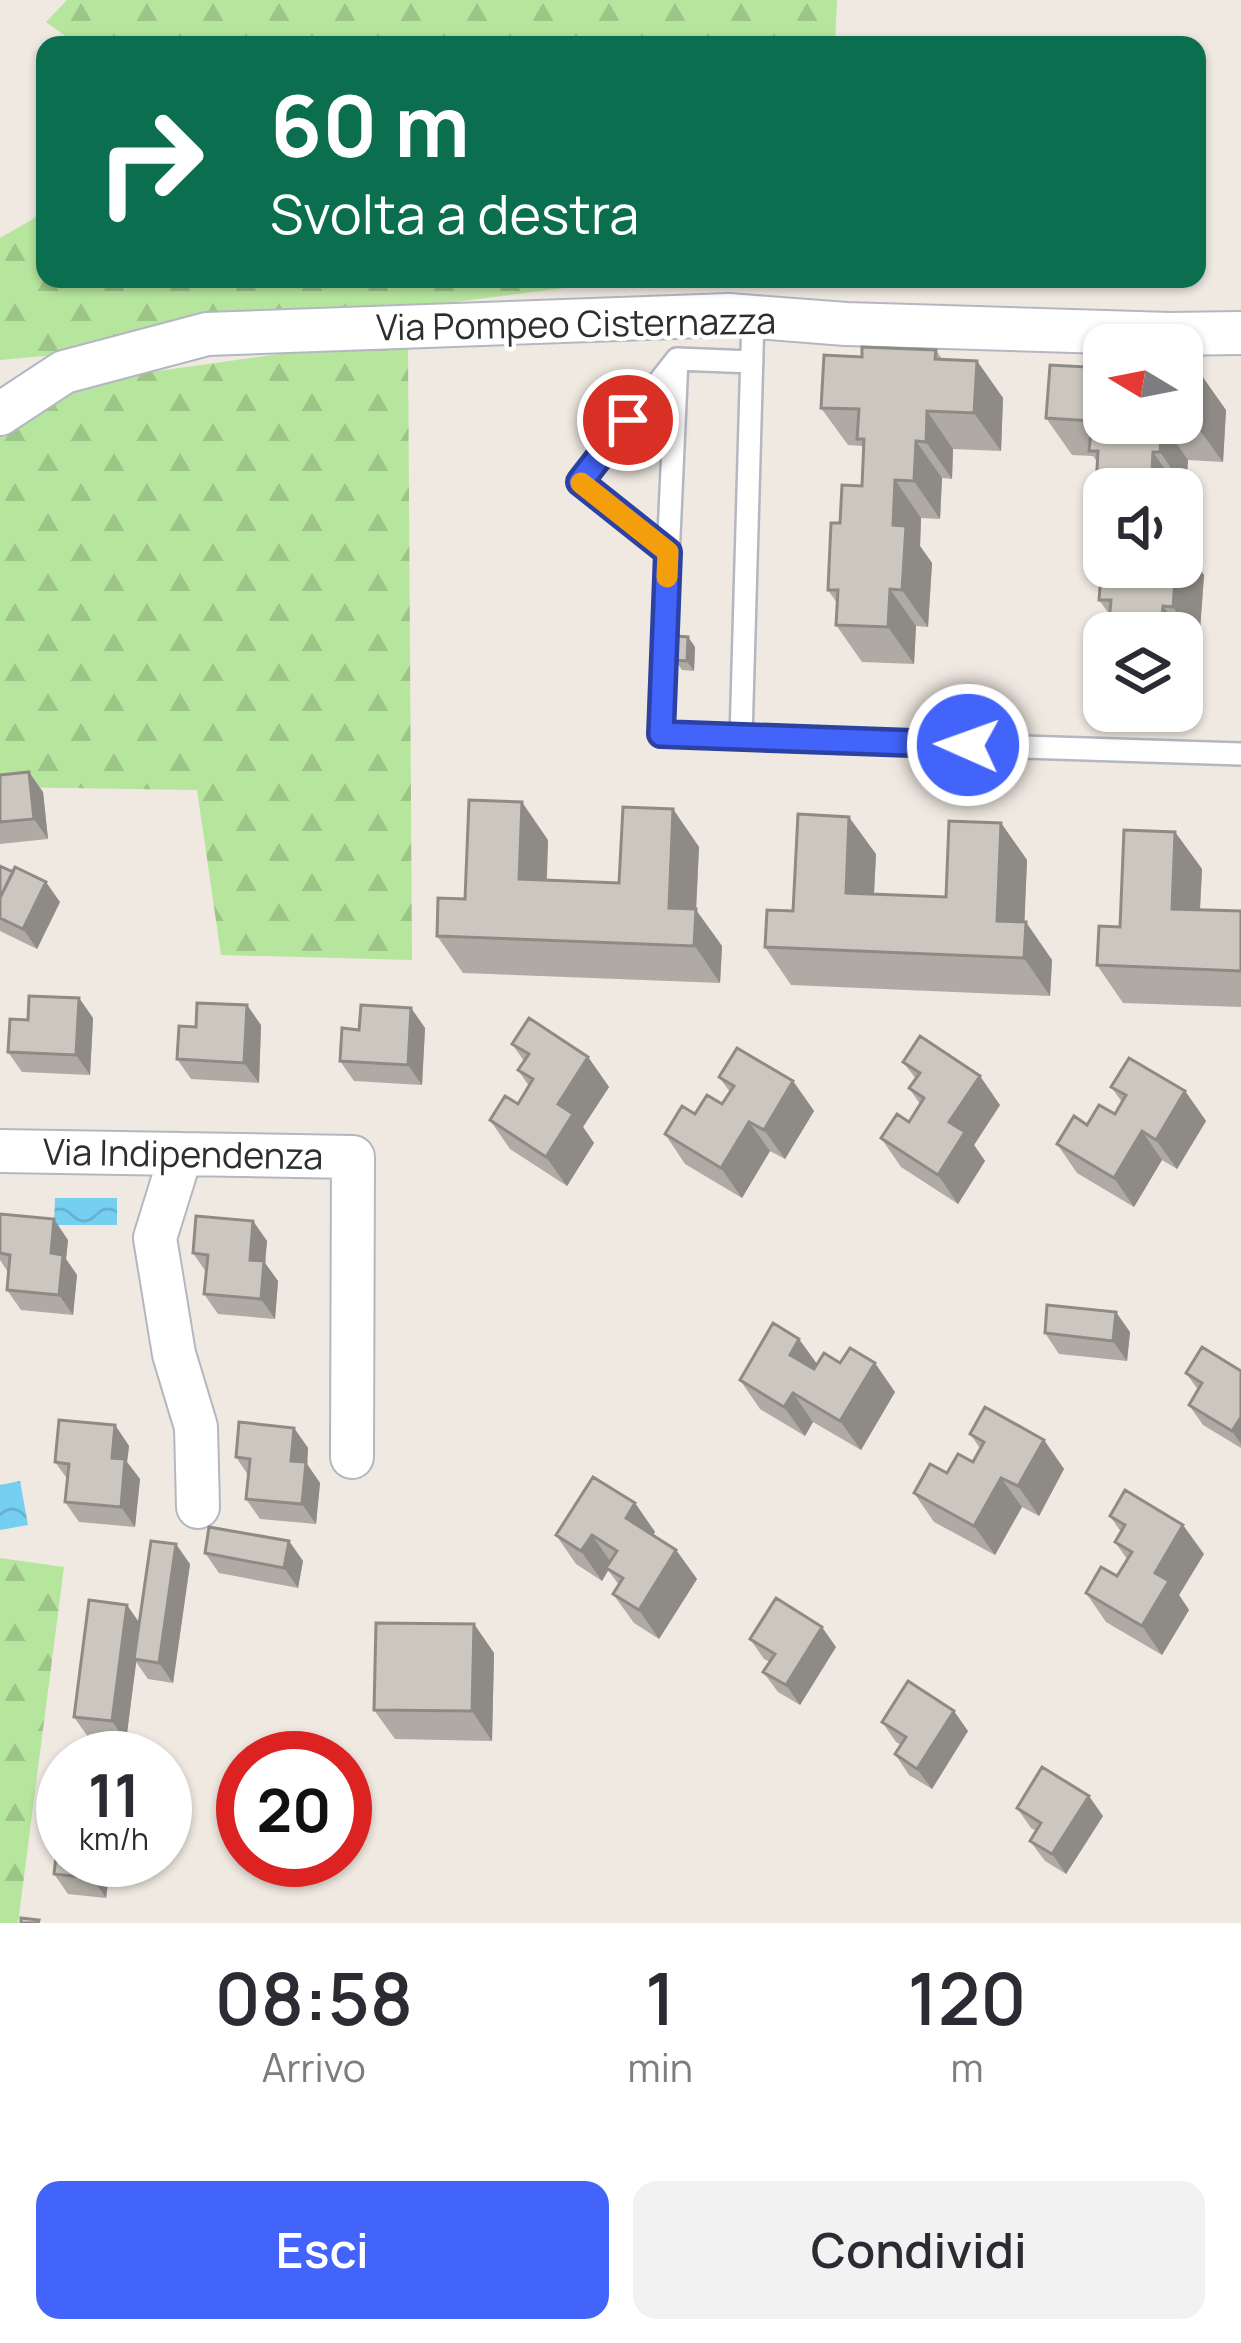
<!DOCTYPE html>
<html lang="it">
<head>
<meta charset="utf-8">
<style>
	:root { --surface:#fff; --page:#f2f2f3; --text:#2b2b33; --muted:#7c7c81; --accent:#4264fb }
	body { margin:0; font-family:Manrope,sans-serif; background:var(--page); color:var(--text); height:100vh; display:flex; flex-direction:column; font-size:45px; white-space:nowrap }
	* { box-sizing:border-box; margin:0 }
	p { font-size:39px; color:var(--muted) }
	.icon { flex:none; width:66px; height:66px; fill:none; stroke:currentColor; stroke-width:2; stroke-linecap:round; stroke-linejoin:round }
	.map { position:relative; height:1923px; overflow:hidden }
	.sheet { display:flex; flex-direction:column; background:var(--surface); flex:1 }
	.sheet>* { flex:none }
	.top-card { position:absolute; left:36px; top:36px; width:1170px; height:252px; border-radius:24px; box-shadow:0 3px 9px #0004; background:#0b6e4f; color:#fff; overflow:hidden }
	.needle { width:78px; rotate:280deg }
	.buttons { position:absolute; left:1083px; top:324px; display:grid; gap:24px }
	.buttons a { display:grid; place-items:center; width:120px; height:120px; border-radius:24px; background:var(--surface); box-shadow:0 3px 9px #0004; font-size:60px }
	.speed { position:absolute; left:36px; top:1731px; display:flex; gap:24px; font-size:60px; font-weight:700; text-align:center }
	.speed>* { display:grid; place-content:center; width:156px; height:156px; border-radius:50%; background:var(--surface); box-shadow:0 3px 9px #0004; line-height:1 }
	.speed small { font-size:30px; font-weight:400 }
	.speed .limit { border:18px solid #d22; background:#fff; color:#111 }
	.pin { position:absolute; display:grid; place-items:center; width:102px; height:102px; color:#fff; margin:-51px; border:6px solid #fff; border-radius:50%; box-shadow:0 3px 12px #0007 }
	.me { position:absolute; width:132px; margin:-66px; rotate:272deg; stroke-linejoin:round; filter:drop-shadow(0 0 9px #0008) }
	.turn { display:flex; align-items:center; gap:42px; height:252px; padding:0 36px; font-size:54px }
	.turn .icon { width:156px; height:156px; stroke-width:2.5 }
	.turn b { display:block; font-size:84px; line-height:102px }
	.eta { display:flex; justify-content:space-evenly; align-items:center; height:204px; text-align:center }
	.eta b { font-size:72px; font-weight:600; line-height:84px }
	.cta { display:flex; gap:24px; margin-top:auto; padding:24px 36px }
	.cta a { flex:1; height:138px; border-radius:24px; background:var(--accent); color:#fff; font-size:48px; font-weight:600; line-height:138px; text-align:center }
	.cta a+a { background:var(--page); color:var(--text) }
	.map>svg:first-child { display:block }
</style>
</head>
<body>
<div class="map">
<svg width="1241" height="1923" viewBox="0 0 1241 1923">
	<defs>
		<pattern id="forest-firs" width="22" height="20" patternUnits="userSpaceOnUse" patternTransform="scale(3)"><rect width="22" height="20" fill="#b6e59e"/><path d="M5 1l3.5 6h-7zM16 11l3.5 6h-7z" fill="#9dc588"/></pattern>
		<pattern id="water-waves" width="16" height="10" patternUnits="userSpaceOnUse" patternTransform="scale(3)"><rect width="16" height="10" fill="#75cff0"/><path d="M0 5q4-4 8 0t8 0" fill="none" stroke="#66b2ce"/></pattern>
	</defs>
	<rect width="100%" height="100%" fill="#efe9e1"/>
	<path fill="url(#forest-firs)" d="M67,0H837L835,45H78L46,22Z
		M45,212V279H634L416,307L204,312L89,352L0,360V238Z
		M408,347L412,960L221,955L197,790L0,787V421L55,392L101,379L322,348Z
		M0,1558L64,1567L18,1923H0Z"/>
	<path fill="url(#water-waves)" d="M55,1198H117V1225H54Z
		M20,1481L28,1525L0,1530V1485Z"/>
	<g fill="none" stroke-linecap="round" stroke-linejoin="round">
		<defs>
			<path id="lane" d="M753,317L741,738L1241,754
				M668,552L580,482L677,359
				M741,738L660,734L677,359L752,362"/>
			<path id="street" d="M0,414L64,372L207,334L729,315L846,324L1170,334L1241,333
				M0,1151L353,1157L352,1457
				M181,1154L155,1238L174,1354L196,1427L198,1507"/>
		</defs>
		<use href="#lane" stroke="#b4b7c1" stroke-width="26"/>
		<use href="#street" stroke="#b4b7c1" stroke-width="46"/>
		<use href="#lane" stroke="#fff" stroke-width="21"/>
		<use href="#street" stroke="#fff" stroke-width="42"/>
	</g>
	<path fill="#afaba4" d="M936,350L942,359L977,361L1003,398L1001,451L953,449L952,479L942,478L940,519L921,518L920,546L932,563L928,627L916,626L914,664L862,662L836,625L837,603L828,590L862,486L864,448L862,446L848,445L821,408L862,357Z
		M1226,410L1223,462L1188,460L1186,490L1104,489V500L1096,488L1097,462L1093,456L1072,455L1046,418Z
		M1197,535L1195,563L1204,575L1199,644L1189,643L1186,678H1182V633H1108L1110,615L1099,600Z
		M688,637L695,647L694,671L682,670L675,660Z
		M0,775L43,792L48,839L0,844Z
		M673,809L699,847L696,910L722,946L720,983L463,973L437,936L465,899L548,840L547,881L619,883Z
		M1001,823L1027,860L1024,922L1052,960L1050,996L791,985L765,947L793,911L876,854L874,894L946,897Z
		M1175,832L1202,869L1200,910L1241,911V1007L1123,1003L1097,965Z
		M0,866L60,902L37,949L0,931Z
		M79,998L93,1018L90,1075L22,1072L8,1052L28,1020Z
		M411,1008L425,1028L422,1085L354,1081L340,1061L359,1030Z
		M261,1025L259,1083L191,1079L177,1059L196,1027Z
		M512,1044L588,1057L609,1087L583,1127L594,1143L567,1186L510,1149L490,1120L518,1104L529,1086L518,1070L524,1061Z
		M903,1062L1000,1105L974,1145L985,1161L958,1204L901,1167L881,1138L909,1122L920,1104L909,1088L916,1079Z
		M719,1077L793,1081L814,1111L785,1159L770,1151L742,1198L685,1164L665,1134L695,1114L722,1104L730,1092Z
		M1111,1087L1185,1091L1206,1121L1177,1169L1162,1160L1134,1207L1077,1173L1057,1144L1087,1125L1115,1114L1122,1102Z
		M0,1214L68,1240L66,1259L77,1275L73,1315L21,1310L7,1290L8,1272L0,1260Z
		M253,1221L267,1241L265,1263L278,1281L275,1319L218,1314L204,1294L206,1272L193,1253Z
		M1130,1332L1127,1361L1059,1354L1045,1333Z
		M840,1363L895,1392L861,1450L813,1422L805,1436L760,1409L740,1380L817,1364Z
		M1241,1371V1448L1203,1425L1189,1405L1198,1390L1186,1373Z
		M115,1425L129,1446L127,1462L140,1479L135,1527L79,1522L65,1502L68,1480L55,1462Z
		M294,1428L308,1448L307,1464L320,1483L316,1524L260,1519L246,1499L248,1475L236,1457Z
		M970,1434L1044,1440L1064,1469L1039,1516L1022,1507L995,1555L934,1522L914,1493L947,1473L973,1462L980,1448Z
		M635,1503L655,1532L653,1535L676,1550L697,1579L659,1639L634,1623L613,1594L619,1585L608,1570L602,1581L576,1564L556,1535Z
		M1110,1516L1204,1554L1179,1595L1189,1610L1162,1655L1106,1622L1086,1593L1117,1576L1127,1559L1115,1542L1121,1532Z
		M289,1541L303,1561L298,1588L219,1573L205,1553Z
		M190,1564L173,1683L148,1679L136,1662L126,1741L88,1737L74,1717L139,1623Z
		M474,1624L494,1653L492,1741L395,1739L374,1710Z
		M750,1639L836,1647L800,1705L778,1692L763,1672L770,1662L764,1659Z
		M882,1722L968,1731L932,1789L909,1775L895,1754L901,1745L896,1742Z
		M1017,1808L1103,1816L1066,1874L1045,1861L1030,1841L1036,1831L1031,1828Z
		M111,1860L106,1898L68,1894L54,1874Z"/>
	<path fill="#8e8b86" d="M977,361L1003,398L1001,451L974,413Z
		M1200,373L1226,410L1223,462L1196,425Z
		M927,411L953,449L952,479L926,442Z
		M1162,423L1188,460L1186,490L1160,452Z
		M916,441L942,478L940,519L914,481Z
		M1153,452L1179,489H1151Z
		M895,480L921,518L920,546L932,563L928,627L902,590L893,525Z
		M1182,513L1197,535L1195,563L1204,575L1199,644L1173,607L1176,567H1182Z
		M890,589L916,626L914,664L888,627Z
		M1163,606L1182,633H1161Z
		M1182,633L1189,643L1186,678L1182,672Z
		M688,637L695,647L694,671L687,661Z
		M29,772L43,792L48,839L34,819Z
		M522,802L548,840L545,917L519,879Z
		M673,809L699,847L696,910L722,946L720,983L669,908Z
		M849,817L876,854L872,930L846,893Z
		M1001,823L1027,860L1023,959L997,921Z
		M1175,832L1202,869L1198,946L1172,909Z
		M46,882L60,902L37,949L23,929Z
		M1026,922L1052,960L1050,996L1024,958Z
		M79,998L93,1018L90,1075L76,1055Z
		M247,1005L261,1025L259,1083L244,1063Z
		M411,1008L425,1028L422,1085L408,1065Z
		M588,1057L609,1087L583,1127L594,1143L567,1186L546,1157L558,1104Z
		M980,1076L1000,1105L974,1145L985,1161L958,1204L938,1175L949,1122Z
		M793,1081L814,1111L785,1159L764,1130Z
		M1185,1091L1206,1121L1177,1169L1156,1140Z
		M749,1122L770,1151L742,1198L721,1168Z
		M1142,1131L1162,1160L1134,1207L1114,1178Z
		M54,1219L68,1240L66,1259L77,1275L73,1315L59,1295L51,1253Z
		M253,1221L267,1241L265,1263L278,1281L275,1319L261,1299L250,1260Z
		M1116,1312L1130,1332L1127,1361L1113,1341Z
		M799,1339L820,1368L810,1384L790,1355Z
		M875,1363L895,1392L861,1450L840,1421Z
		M793,1393L813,1422L805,1436L784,1407Z
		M1241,1417V1444L1232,1431Z
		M115,1425L129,1446L127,1462L140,1479L135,1527L121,1507L112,1458Z
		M294,1428L308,1448L307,1464L320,1483L316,1524L302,1504L291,1461Z
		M1044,1440L1064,1469L1039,1516L1018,1486Z
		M1001,1478L1022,1507L995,1555L974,1526Z
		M635,1503L655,1532L646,1547L626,1518Z
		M1183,1525L1204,1554L1179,1595L1189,1610L1162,1655L1142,1626L1155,1573Z
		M592,1535L612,1564L602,1581L581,1551Z
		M289,1541L303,1561L298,1588L284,1568Z
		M176,1544L190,1564L173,1683L159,1663Z
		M676,1550L697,1579L659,1639L639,1610Z
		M127,1605L141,1625L126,1741L112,1721Z
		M474,1624L494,1653L492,1741L472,1711Z
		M822,1627L836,1647L800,1705L786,1685Z
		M954,1711L968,1731L932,1789L917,1769Z
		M1089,1796L1103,1816L1066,1874L1052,1854Z
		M94,1860H111L106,1898L92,1878Z"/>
	<path fill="#cbc7bf" stroke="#8e8b86" stroke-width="3" d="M862,347L936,350L935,359L977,361L974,413L927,411L926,442L916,441L914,481L895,480L893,525L906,526L902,590L890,589L888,627L836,625L838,590H828L831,523H840L842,485L862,486L864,439H857L859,409L821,408L824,355L862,357Z
		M1087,355L1104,356V423H1162L1160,452H1153L1151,489L1096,488L1098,451H1089L1092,421L1046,418L1050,365L1086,367Z
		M1182,371L1200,373L1196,425L1171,423H1182Z
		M1104,536V567H1176L1173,607L1163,606L1161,633H1108L1111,600H1099Z
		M676,636L688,637L687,661L675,660Z
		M29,772L34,819L0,822V775Z
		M469,800L522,802L519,879L619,883L623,807L673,809L669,908L696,909L694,946L437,936L438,898L465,899Z
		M798,814L849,817L846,893L946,897L949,821L1001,823L997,921L1026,922L1024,958L765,947L767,910L793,911Z
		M1124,830L1175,832L1172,909L1241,911V971L1097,965L1099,926L1120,927Z
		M0,866L13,872L0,898Z
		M15,867L46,882L23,929L0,918V898Z
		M29,996L79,998L76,1055L8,1052L10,1019L28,1020Z
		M197,1003L247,1005L244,1063L177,1059L179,1026L196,1027Z
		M361,1005L411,1008L408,1065L340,1061L342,1028L359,1030Z
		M529,1018L588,1057L558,1104L573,1114L546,1157L490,1120L505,1096L518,1104L533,1079L518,1070L529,1054L512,1044Z
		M920,1036L980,1076L949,1122L965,1132L938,1175L881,1138L897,1114L909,1122L924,1098L909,1088L920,1073L903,1062Z
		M737,1048L793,1081L764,1130L749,1122L721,1168L665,1134L682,1106L695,1114L707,1095L722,1104L734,1086L719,1077Z
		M1129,1058L1185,1091L1156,1140L1142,1131L1114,1178L1057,1144L1074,1116L1087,1125L1099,1105L1115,1114L1126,1095L1111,1087Z
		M0,1214L54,1219L51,1253L63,1255L59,1295L7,1290L10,1255L0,1253Z
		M196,1216L253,1221L250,1260L264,1261L261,1299L204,1294L208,1255L193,1253Z
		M1047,1305L1116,1312L1113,1341L1045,1333Z
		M773,1323L799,1339L790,1355L814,1369L824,1353L840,1363L850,1348L875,1363L840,1421L793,1393L784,1407L740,1380Z
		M1202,1347L1241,1371V1417L1232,1431L1189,1405L1202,1383L1186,1373Z
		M985,1407L1044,1440L1018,1486L1001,1478L974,1526L914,1493L930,1464L947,1473L958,1454L973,1462L984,1442L970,1434Z
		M59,1420L115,1425L112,1458L125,1459L121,1507L65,1502L69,1464L55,1462Z
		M239,1422L294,1428L291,1461L306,1462L302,1504L246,1499L250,1459L236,1457Z
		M593,1477L635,1503L626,1518L676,1550L639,1610L613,1594L623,1578L606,1568L617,1551L592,1535L581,1551L556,1535Z
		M1125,1490L1183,1525L1155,1573L1169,1581L1142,1626L1086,1593L1101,1567L1117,1576L1132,1552L1115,1542L1125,1525L1110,1516Z
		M209,1527L289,1541L284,1568L205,1553Z
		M151,1541L176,1544L159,1663L134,1659Z
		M776,1598L822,1627L786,1685L763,1672L775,1654L750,1639Z
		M89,1600L127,1605L112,1721L74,1717Z
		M376,1623L474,1624L472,1711L374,1710Z
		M908,1681L954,1711L917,1769L895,1754L906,1737L882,1722Z
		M1042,1767L1089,1796L1052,1854L1030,1841L1041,1823L1017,1808Z
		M63,1798V1860H94L92,1878L54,1874Z
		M21,1918L39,1920L38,1923H21Z"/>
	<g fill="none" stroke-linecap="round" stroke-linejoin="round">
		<defs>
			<path id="route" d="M628,420L580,482L668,552L661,734L968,745"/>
		</defs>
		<use href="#route" stroke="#2b41a3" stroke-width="30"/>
		<use href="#route" stroke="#4264fb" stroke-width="21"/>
		<path stroke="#f59e0b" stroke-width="21" d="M581,483L668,552L667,577"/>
	</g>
	<g text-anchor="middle" stroke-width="9" stroke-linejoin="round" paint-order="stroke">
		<g font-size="36" fill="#2e2e2e" stroke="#fff">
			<text transform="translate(576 324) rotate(-1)" y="13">Via Pompeo Cisternazza</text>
			<text transform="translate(183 1154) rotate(1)" y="13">Via Indipendenza</text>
		</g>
	</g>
</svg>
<div class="buttons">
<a><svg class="needle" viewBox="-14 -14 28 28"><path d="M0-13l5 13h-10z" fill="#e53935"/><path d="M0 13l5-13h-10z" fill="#7c7c81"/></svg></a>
<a><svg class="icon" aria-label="sound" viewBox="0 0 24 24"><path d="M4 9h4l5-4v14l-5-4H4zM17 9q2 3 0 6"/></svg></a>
<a><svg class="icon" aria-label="layers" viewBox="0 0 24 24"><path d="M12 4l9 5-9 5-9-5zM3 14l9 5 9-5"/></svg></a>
</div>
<div class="speed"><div>11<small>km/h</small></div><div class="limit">20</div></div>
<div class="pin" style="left:628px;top:420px;background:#d93025"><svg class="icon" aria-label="arrive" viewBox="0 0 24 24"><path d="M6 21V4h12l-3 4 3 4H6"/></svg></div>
<svg class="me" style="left:968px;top:745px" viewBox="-20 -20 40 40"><circle r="17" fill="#4264fb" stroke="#fff" stroke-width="3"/><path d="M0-11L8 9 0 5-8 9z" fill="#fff"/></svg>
<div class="top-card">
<div class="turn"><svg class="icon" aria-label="right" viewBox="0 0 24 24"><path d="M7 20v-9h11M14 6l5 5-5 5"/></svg><div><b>60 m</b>Svolta a destra</div></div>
</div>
</div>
<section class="sheet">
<div class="eta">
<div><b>08:58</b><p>Arrivo</p></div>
<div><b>1</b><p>min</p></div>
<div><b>120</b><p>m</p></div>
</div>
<div class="cta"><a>Esci</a><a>Condividi</a></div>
</section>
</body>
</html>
